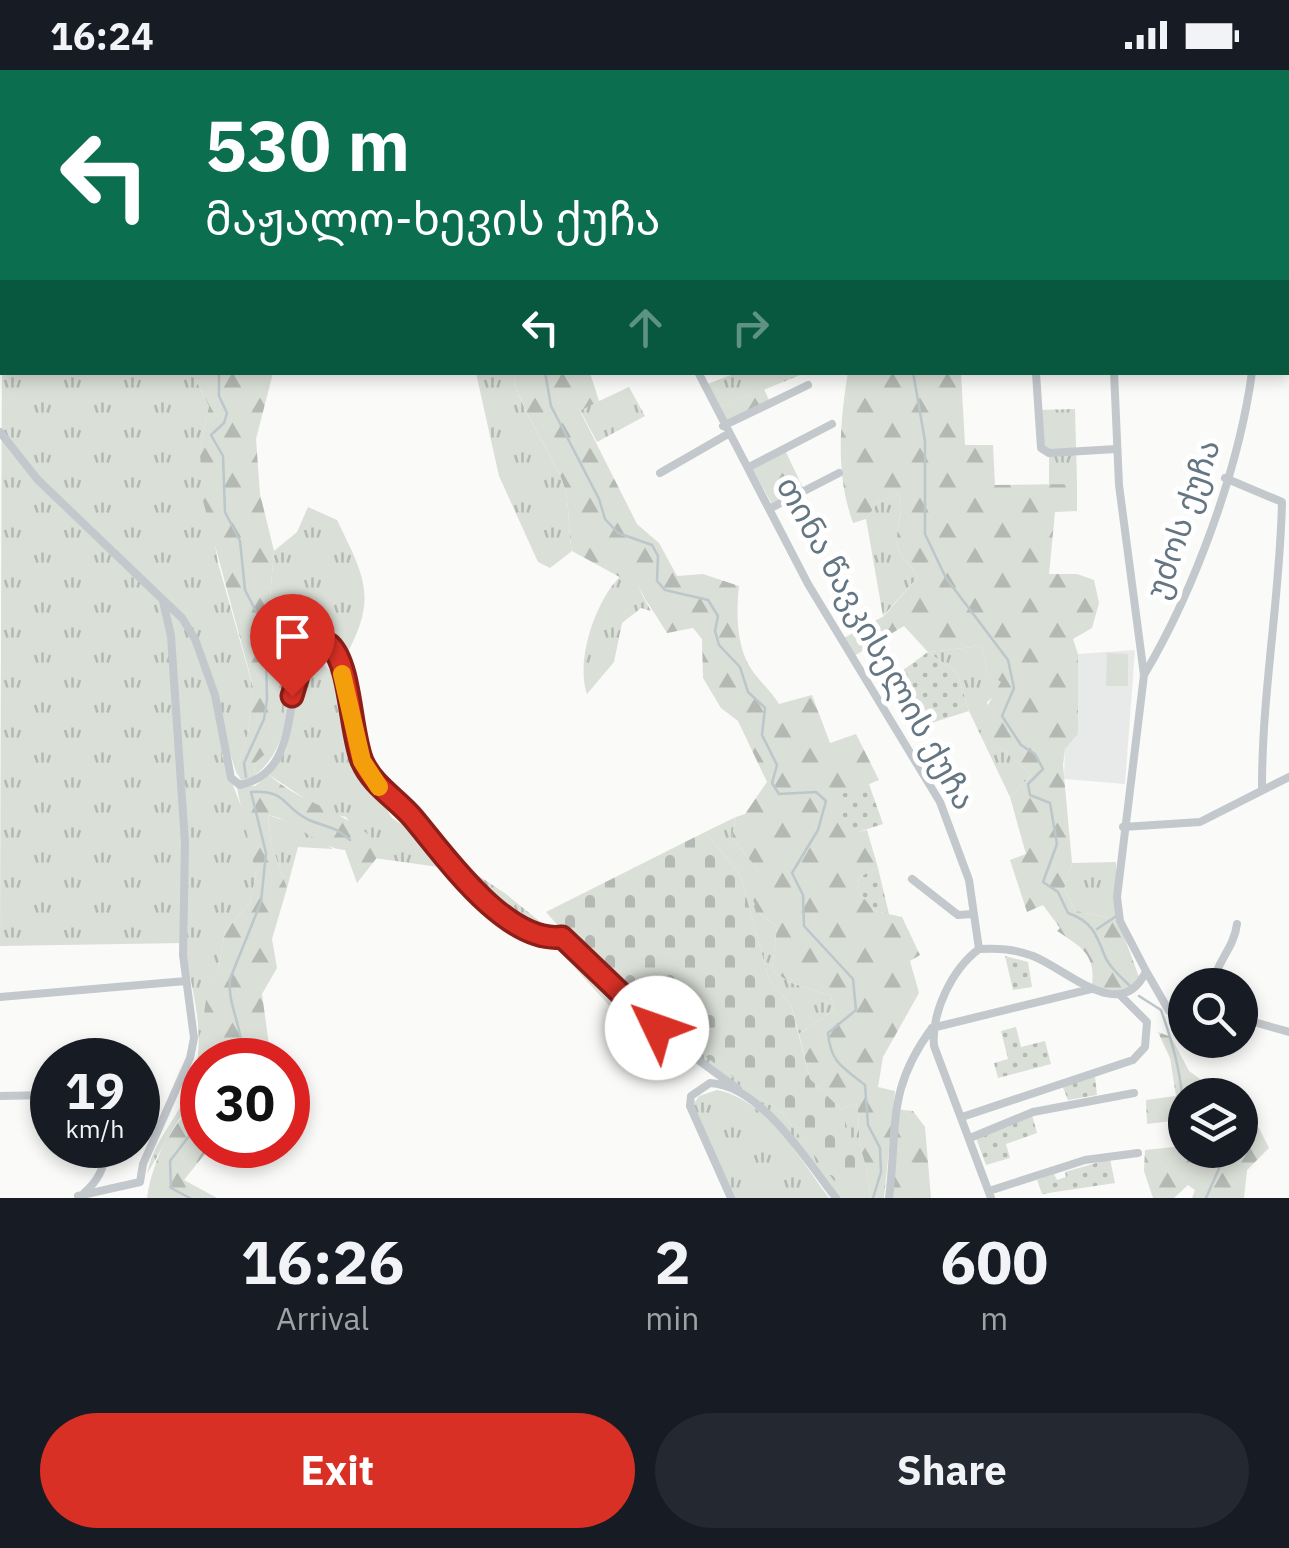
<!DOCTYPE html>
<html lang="en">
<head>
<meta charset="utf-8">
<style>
	:root { --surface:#171b24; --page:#242831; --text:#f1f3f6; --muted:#9ea1a6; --accent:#d93025 }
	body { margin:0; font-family:"IBM Plex Sans","Noto Sans Georgian",sans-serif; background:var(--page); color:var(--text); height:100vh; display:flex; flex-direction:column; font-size:38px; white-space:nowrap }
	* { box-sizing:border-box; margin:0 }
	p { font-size:32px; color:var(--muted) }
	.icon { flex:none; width:55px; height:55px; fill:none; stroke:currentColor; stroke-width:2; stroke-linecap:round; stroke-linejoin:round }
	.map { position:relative; height:1128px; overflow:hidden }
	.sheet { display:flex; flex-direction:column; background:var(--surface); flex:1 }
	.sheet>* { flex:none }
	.guide { position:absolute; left:0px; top:0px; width:1290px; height:305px; box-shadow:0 5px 15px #0003; background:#0b6e4f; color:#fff; overflow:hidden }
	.fabs { position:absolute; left:1168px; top:898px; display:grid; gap:20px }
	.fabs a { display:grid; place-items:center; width:90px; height:90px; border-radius:50%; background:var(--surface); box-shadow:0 5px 15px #0003; font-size:50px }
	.speed { position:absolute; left:30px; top:968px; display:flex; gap:20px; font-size:50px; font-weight:700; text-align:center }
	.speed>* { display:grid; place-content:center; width:130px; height:130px; border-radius:50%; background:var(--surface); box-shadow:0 5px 15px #0003; line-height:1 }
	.speed small { font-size:25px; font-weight:400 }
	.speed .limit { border:15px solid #d22; background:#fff; color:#111 }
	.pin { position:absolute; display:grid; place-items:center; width:85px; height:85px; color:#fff; margin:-102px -42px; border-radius:50% 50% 50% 0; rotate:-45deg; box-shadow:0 0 10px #0007 }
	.pin .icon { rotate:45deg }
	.me { position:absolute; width:110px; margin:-55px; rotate:312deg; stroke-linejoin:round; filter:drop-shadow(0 0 8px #0008) }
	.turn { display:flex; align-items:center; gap:35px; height:210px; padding:0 40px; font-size:45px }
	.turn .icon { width:130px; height:130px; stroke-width:2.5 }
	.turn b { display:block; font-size:70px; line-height:85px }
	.lanes { display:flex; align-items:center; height:95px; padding:0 40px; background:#0003; justify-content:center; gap:50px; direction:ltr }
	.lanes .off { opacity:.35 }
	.eta { display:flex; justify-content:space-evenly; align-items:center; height:170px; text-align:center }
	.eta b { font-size:60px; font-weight:700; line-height:70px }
	.button { display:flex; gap:20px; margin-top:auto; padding:20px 40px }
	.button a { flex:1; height:115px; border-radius:60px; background:var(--accent); color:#fff; font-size:40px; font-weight:700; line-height:115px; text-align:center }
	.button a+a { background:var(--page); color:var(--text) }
	.status { display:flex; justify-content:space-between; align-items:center; height:70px; padding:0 50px; background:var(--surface); direction:ltr }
	.status svg { height:28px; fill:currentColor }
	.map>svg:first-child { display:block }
</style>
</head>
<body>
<div class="status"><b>16:24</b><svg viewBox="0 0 49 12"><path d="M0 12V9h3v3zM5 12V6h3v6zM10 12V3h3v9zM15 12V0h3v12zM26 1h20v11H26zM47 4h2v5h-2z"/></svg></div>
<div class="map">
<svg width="1289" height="1128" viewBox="0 0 1289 1128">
	<defs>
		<pattern id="grass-tufts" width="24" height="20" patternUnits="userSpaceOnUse" patternTransform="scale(2.5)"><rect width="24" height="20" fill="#dadfd7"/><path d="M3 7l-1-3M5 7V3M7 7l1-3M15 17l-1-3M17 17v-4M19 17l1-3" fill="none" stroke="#b4b9b4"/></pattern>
		<pattern id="forest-firs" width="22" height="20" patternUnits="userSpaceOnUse" patternTransform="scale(2.5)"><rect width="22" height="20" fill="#dadfd7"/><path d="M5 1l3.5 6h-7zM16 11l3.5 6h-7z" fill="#b4b9b4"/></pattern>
		<pattern id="cemetery-stones" width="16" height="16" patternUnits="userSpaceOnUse" patternTransform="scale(2.5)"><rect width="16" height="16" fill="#dadfd7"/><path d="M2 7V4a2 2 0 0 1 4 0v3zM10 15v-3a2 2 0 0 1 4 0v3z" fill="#b4b9b4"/></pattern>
		<pattern id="garden-dots" width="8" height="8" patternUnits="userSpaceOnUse" patternTransform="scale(2.5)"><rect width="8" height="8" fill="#dadfd7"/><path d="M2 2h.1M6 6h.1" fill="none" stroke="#b4b9b4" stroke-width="1.8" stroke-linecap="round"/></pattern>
	</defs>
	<rect width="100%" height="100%" fill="#fafaf8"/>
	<path fill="#e8e9e9" d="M1135,580L1125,714L1064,709L1065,679L1078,663V584Z"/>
	<path fill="url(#grass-tufts)" d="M2,269V302L192,303L209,336L200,380L218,493L253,617L248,663L236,702L223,660L222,686L247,752L256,805L250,833L225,861L219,896L208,917L217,990H202V1027L179,1049L147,1104C153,1074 172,1054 186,1027C211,977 193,925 183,873L0,876Z
		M476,303H514C511,324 552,385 562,410C571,432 567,457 572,481L550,498L538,492L499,406Z
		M736,303H805L716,339L705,315Z
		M629,317L645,346L597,372L580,340Z
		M1075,339L1077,414L1049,415V383L1041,378L1038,340Z
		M898,424C907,441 892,461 899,480C903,489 913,498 918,507L883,546L866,449L878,432Z
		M308,437L337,450C365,508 378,528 345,587L331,570L315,569C272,608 305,667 254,706L255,693L271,677L286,601L270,527L274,481L297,462Z
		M622,505L638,517L651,541L641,538L622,553L614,592L587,624C575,591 596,528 622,505Z
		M982,576L987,602L1001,611L999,622L987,632L998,675L1031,705L1010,727L969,641L957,603L928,582Z
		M323,594L336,606L355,688L392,748L506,824L538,850L595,912L651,958L669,1002L540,859L453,799L374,788L346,747L327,743L269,705L286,680L302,601Z
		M268,745L295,754L333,779L298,777L287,818L271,774Z
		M736,747L732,768L759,801V843L777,857L772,900L789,912L831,926L834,940L799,964L791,935L769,910L740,804L705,762Z
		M1116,792L1118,850L1076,841L1064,819L1072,793Z
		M651,945L782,1043L843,1121L849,1068L841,1039L856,1033C860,1047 858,1059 860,1073C864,1096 871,1102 869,1128H839L776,1049L651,949Z
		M717,1020C766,1029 801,1090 829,1128H735L693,1035L699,1026Z"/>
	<path fill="url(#forest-firs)" d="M600,0H789L793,2H600Z
		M848,302L961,303L965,375H993L995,415L1077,414V441L1055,442L1049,504H1077L1094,510L1099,533L1092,558L1073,569L1078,584V664L1065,679L1063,695L1072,793L1064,819L1076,841L1118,850L1139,907L1137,916L1118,924L1092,915C1096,884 1081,877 1057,861L1060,858L1043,835L1027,842L1010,790L1026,784L1010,727L1031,705L998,675L980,649L1001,612L987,602L982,576L928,582L904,556L854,586L844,568L884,546L918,507C913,498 903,489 899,480C892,461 907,441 898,424L878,432L866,449L853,453C835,403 840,352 848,302Z
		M192,303H273L256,369L260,424L274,481L270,527L286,601L278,672L255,693L254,706L242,711L236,702L248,663L253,616L202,427L200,380L209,336Z
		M514,303H590L599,331L580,341L637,454L659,473L677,506L703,504L739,516C736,544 736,580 754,603C763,615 771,621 779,634L812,625L830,673L856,664L879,710L838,727L849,764L867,760L878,798L859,807L857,820L875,841L902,847L920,885L910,891L919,923L883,987L878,1017L895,1021L884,1128H869C871,1102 864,1096 860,1073C858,1059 860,1047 856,1033L841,1039L810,1009L799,964L834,940L831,926L789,912L772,900L777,857L759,843L752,828L759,801L732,768L736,747L745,744L767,712L738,651L721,638L703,608L702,569L693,558L667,563L638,517L572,481C567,457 571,432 562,410C552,385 511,323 514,303Z
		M764,319L769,330L725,354L716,339Z
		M785,380L804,420L773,436L752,398Z
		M269,705C304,736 354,742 383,780L357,813L345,780C317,778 297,750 268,745L271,774L287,818L272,869L277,898L262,924L271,990H217L204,944L208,916L219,896L225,861L250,833L256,805L236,714L255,716Z
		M1158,962L1171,967L1189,1001L1222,1025H1185V1080H1240V1041L1259,1058L1269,1078L1247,1100L1244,1128H1192L1195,1120L1188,1115L1174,1128H1153L1144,1101L1145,1080L1183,1076L1179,1050L1147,1054L1146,1030L1176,1026L1170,988Z
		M202,1027V1075H212L184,1110L217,1128H147C153,1088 171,1054 202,1027Z
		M894,1039L913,1041L925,1057L931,1128H889Z"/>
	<path fill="url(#cemetery-stones)" d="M705,762L740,804L769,910L791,935L810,1009L841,1039L864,1109L858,1121H842L782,1043L644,941L592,895L546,842Z"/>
	<path fill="url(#garden-dots)" d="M928,582L957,603L969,641L928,654L899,603Z
		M869,714L883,754L849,765L837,726Z
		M878,798L889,844L875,841L857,820L859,807Z
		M1005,886L1028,892L1032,917L1013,920Z
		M1016,957L1021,977L1045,971L1051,994L998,1008L994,993L1008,989L1001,961Z
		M1095,1006L1097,1025L1068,1030L1062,1015Z
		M1032,1045L1037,1063L1006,1074L1010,1088L986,1095L976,1068Z
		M1110,1089L1115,1113L1042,1124L1037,1110L1054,1104L1057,1110L1066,1107L1065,1102Z"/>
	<path fill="#dadfd7" d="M1107,583L1128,584V616H1106Z"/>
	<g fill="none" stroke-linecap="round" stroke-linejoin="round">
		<path stroke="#bbc7cb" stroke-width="2.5" d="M538,0V2
			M569,0L570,2
			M609,0L610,2
			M678,0L683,2
			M255,2L256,0
			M219,302V326L227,343L224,353L211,365L223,386L225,442L240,471L245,520L261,551L266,587L267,629L264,649L244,693L246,707
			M545,302L551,336L599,429L605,449L618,463L652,475L658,486L657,511L665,520L708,530L718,546L715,561L719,575L740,597L748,622L765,638L762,665L777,695L772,713L779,724L816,722L826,731L818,760L792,803L803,825L804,856L853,909L856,940L828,963C831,994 843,997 865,1015L868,1055L880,1078L881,1102L873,1128
			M913,302L925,371V464L946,508L1008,590L1014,618L1002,646L1021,675L1035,684L1043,699L1028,714L1030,725L1050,733L1057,774L1043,812L1058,822L1068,843C1091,851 1096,863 1104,884C1108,896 1121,907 1130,916
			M1097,859L1115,847
			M1139,926L1161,940C1176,982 1183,1013 1185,1058
			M242,990C245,961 227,936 230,909L261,832L266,783L251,722C287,720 282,736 307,749C324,757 336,756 350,770
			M190,1128L171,1118L170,1091L202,1049
			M1206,1128L1221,1094L1210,1080"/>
		<path stroke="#c3c8cc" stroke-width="8" d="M38,0L39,2
			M110,0V2
			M985,0L987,2
			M1191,2L1192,0
			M1288,48L1289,40
			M1288,79H1289
			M0,221L2,229
			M0,270L2,269
			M698,302L808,514L940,732L969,810L979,879
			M1036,303L1041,378L1049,383L1116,379
			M723,356L808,315
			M0,362L38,410L182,548L195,569L215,625L231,708L240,715C307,701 277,613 315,575H330C351,595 350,661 363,691C373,716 396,728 413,748C445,786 507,875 562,867L668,968L738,1019
			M749,397L832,354
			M660,403L728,364
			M1225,408L1282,432C1280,528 1262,622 1262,717
			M771,438L839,403
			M1144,605C1194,521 1239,399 1252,302
			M1123,757L1200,752L1289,707
			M912,809L958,845L973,844
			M1146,901L1169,941L1185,935
			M1212,915C1217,891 1234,878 1237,854
			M0,927L186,911
			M1240,948L1289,962
			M932,958L1091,919
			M0,1026L52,1025
			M962,1047L1133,990L1145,977L1147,952L1120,925
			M970,1068L1033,1042L1134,1023
			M989,1121L1085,1090L1138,1083
			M84,1123C99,1110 107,1095 104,1075
			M78,1126L140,1112L143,1094L190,988L194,968L183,885L185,773L171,566L163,531
			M731,1128L690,1036L691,1026L710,1013C760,1015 807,1091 836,1128
			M889,1128C898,1056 886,1020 932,958
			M991,1128L934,976C931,943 952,899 979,879C999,878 1014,879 1033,886C1068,900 1122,955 1146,901L1120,851L1117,827L1144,605L1119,415L1114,302"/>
	</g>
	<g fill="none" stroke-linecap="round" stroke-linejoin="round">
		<defs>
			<path id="route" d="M292,626L304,586L315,576L330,575C351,595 350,661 362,691C373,716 396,728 413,748C445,786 506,874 562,867L657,958"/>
		</defs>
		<use href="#route" stroke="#8d1f18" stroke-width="25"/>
		<use href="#route" stroke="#d93025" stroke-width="18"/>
		<path stroke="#f59e0b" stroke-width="18" d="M342,604L362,691L379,717"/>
	</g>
	<g text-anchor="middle" stroke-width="10" stroke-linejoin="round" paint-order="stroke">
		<g font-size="32" fill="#657683" stroke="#fff">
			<text transform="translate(1183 449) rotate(-71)" y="11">უძოს ქუჩა</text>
			<text transform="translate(876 573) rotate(61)" y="11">თინა წავკისელის ქუჩა</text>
		</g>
	</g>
</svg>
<div class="fabs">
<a><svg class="icon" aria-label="search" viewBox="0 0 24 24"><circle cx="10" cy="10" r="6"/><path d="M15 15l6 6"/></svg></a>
<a><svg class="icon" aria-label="layers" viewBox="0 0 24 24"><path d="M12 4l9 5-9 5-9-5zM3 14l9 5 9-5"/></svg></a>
</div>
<div class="speed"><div>19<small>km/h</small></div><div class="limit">30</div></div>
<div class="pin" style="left:292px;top:626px;background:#d93025"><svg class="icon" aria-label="arrive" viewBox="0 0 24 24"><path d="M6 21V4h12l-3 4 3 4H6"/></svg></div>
<svg class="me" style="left:657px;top:958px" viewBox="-20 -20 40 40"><circle r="19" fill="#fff"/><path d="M0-13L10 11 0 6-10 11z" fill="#d93025"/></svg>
<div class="guide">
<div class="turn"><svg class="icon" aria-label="left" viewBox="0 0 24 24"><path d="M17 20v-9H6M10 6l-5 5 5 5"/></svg><div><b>530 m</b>მაჟალო-ხევის ქუჩა</div></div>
<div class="lanes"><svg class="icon" aria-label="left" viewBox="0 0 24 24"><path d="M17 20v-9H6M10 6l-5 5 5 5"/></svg><svg class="icon off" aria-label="ahead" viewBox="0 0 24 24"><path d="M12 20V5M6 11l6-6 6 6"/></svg><svg class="icon off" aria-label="right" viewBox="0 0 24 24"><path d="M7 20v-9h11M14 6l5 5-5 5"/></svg></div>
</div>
</div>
<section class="sheet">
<div class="eta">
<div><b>16:26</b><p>Arrival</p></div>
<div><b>2</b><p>min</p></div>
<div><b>600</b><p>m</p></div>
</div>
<div class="button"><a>Exit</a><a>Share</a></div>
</section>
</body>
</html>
